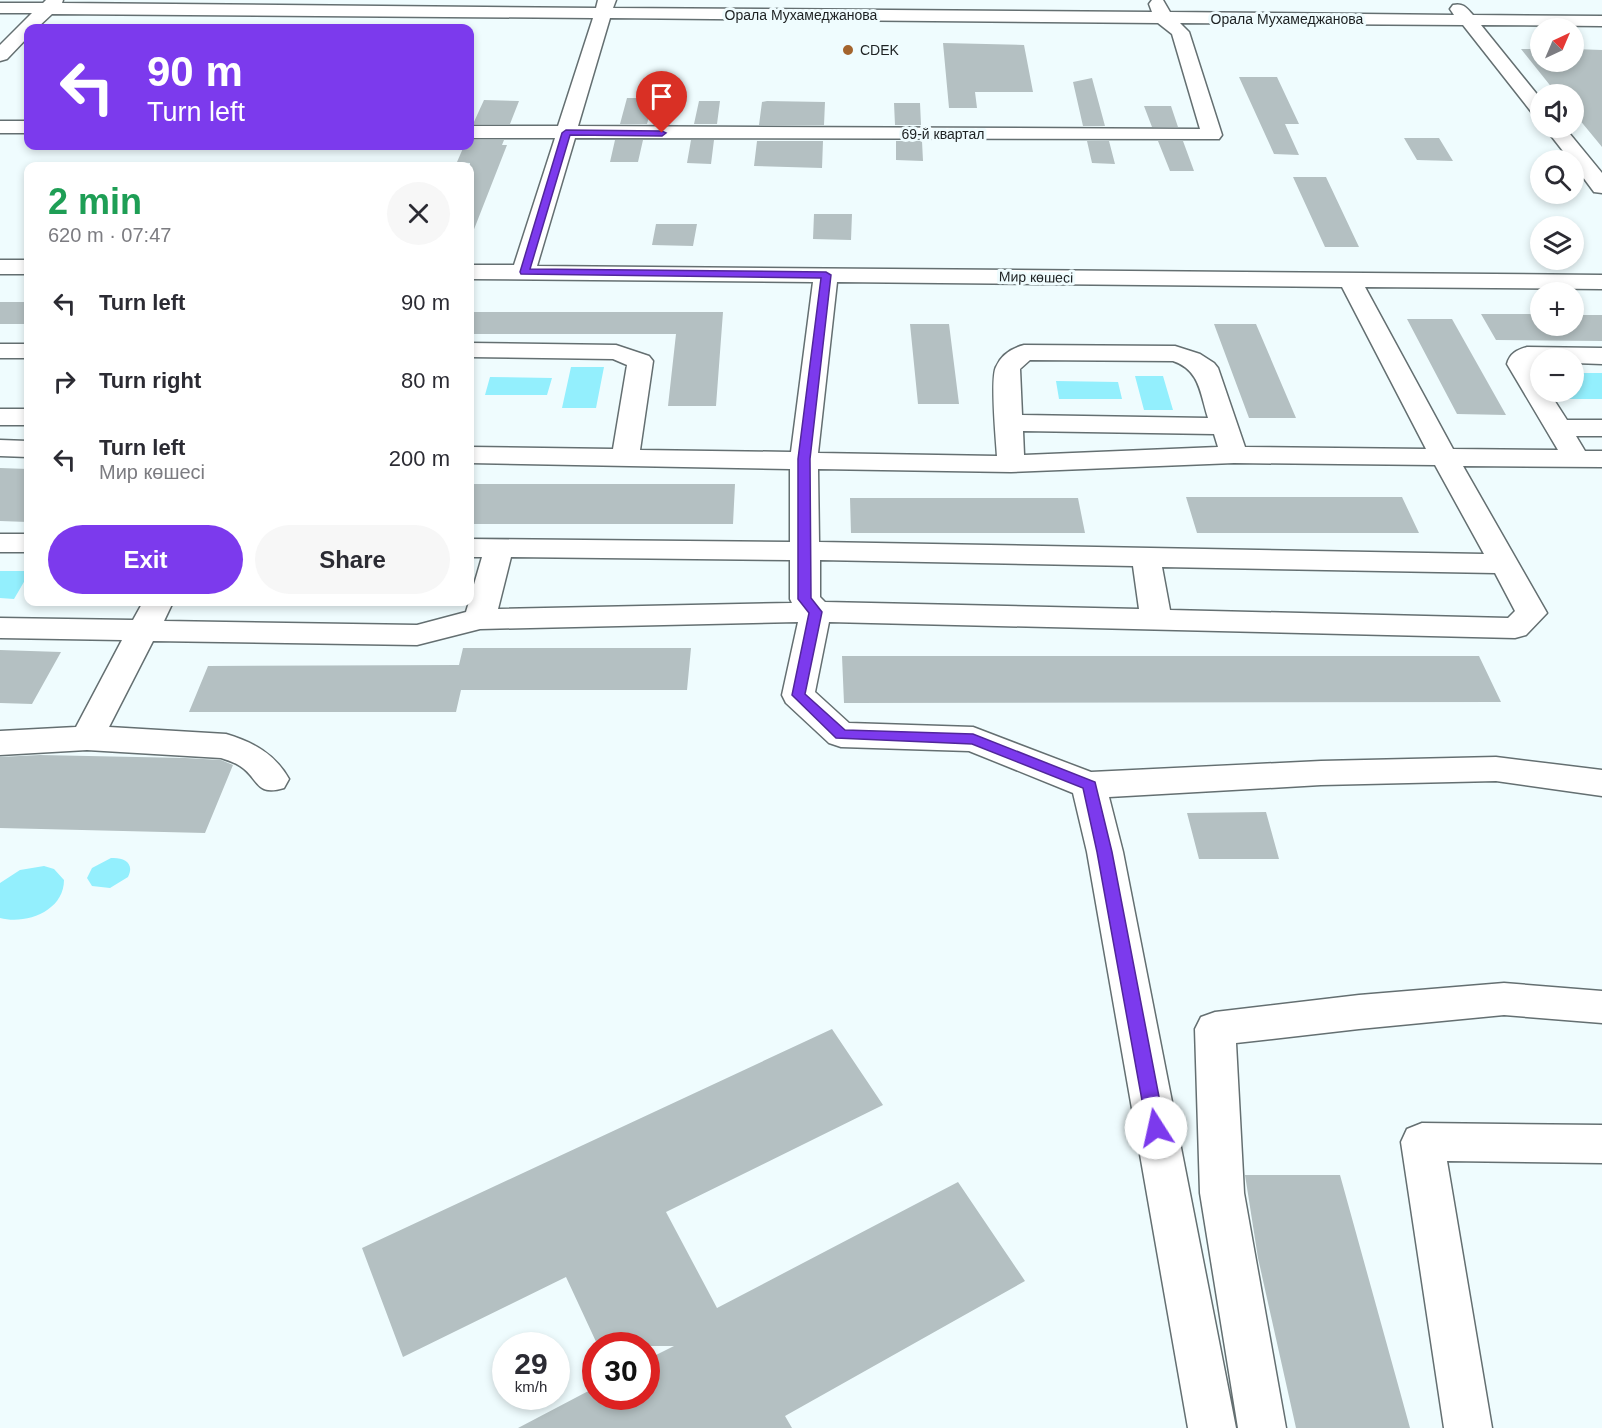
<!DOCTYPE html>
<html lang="en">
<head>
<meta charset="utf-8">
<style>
	:root { --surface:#fff; --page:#f7f7f7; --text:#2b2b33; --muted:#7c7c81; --accent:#7c3aed }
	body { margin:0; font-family:Arial,sans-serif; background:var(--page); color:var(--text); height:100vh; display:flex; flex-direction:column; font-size:22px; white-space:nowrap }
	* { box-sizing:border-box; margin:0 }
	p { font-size:20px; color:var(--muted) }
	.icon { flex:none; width:33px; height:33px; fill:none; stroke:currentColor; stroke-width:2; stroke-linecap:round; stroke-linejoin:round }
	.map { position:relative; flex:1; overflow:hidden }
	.details { position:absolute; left:24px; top:162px; width:450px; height:444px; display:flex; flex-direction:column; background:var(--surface); border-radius:12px; box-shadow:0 3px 9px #0003 }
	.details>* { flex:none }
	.top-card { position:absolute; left:24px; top:24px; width:450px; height:126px; border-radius:12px; box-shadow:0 3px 9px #0003; background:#7c3aed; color:#fff; overflow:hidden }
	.needle { width:39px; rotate:44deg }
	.fabs { position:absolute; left:1530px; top:18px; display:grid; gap:12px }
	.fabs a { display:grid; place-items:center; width:54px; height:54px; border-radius:50%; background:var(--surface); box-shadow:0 3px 9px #0003; font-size:30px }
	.speed { position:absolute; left:492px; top:1332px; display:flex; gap:12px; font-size:30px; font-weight:700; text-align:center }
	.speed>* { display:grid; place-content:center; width:78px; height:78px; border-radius:50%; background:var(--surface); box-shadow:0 3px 9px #0003; line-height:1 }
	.speed small { font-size:15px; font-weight:400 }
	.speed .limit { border:9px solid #d22; background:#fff; color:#111 }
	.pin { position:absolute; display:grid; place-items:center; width:51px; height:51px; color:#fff; margin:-62px -26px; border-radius:50% 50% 50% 0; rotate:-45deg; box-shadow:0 0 6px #0007 }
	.pin .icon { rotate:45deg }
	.me { position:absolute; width:66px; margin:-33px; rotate:350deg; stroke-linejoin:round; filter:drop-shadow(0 0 4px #0008) }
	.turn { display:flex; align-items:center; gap:21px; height:126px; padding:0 24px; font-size:27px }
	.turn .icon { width:78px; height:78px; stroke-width:2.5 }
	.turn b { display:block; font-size:42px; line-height:51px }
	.round { display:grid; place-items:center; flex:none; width:63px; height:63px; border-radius:32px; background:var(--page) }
	.head { display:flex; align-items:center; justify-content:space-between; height:102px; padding:0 24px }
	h1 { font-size:36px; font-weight:600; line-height:45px; color:#1e9e55 }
	.primary-button { display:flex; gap:12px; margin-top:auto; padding:12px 24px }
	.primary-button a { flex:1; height:69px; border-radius:36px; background:var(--accent); color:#fff; font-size:24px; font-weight:600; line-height:69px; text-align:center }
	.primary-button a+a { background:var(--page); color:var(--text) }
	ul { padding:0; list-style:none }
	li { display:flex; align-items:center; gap:18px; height:78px; padding:0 24px }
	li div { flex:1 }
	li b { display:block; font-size:22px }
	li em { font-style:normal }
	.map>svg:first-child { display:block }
</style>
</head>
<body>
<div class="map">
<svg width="1602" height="1428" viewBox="0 0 1602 1428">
	<rect width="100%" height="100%" fill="#effcfe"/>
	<path fill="#93effd" d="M571,367H604L596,408H562Z
		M1574,373H1602V399H1565L1561,392H1574Z
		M1135,376H1163L1173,410H1144Z
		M490,377L552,378L547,395H485Z
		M1056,381L1118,382L1122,399H1059Z
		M0,571H28V575L14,599L0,598Z
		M111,858C124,857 135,863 128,877L110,888L92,886L87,878L92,868Z
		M44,866L54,869L64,880C64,911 26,925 0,918V883L20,870Z"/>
	<path fill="#b4c0c2" d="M943,43L1024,45L1033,92H975L977,108H949Z
		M1521,49H1540V62H1574V49L1602,50V147L1574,113V94H1557Z
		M1239,77H1277L1299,124H1285L1299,155L1274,154Z
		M1092,78L1105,126H1083L1073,82Z
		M627,98H654L647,124H620Z
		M484,100L519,101L510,124H473Z
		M699,101H720L717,124H694Z
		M767,101L825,102L824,125H759L762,102Z
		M894,103H920L921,125H895Z
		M1144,106H1171L1178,127H1152Z
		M1404,138H1439L1453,161L1417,160Z
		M470,140H504L502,145H507L471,237L470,163L457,162L464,146H470Z
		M615,140H643L638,162H610Z
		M691,140H714L711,164L687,163Z
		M757,141H823L822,168L754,166Z
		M896,141H922L923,161L896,160Z
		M1087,141H1109L1115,164L1092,163Z
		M1158,141H1183L1194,171H1170Z
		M1293,177H1326L1359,247H1325Z
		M814,214H852L851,240L813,239Z
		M656,224H697L693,246L652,245Z
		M0,302H28V324H0Z
		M470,312H723L716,406H668L676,334H470Z
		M1481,314H1540V326H1574V315H1602V341L1496,340Z
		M1407,319H1452L1506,415L1457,414Z
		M910,324H949L959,404H918Z
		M1214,324H1256L1296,418H1249Z
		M0,468L28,469V522L0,521Z
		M470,484H735L733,524H470Z
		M1186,497H1402L1419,533H1197Z
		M850,498H1078L1085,533H851Z
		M463,648H691L687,690H461L456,712H189L208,666L459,665Z
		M0,650L61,652L32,704L0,703Z
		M842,656H1479L1501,702L844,703Z
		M40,755L185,758L221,760L233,765L205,833L0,828V757Z
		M1266,812L1279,859H1199L1187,813Z
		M832,1029L883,1105L666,1212L717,1308L958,1182L1025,1281L785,1416L792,1428H518L596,1387V1396H646V1360L674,1346H598L566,1277L403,1357L362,1248Z
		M1245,1175H1340L1410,1428H1296L1258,1258Z"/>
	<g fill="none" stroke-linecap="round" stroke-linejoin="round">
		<defs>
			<path id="minor" d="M46,0H63L62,3L596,8L598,0H616L613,8L1152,12L1149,4L1152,0H1163L1170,12L1454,15L1450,9L1453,5C1463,3 1466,7 1473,15L1602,16V26L1481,25L1540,98V116L1533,114L1463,25L1180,23L1189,32L1222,135L1219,139L575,138L537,266L1602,275V289L1365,287L1453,449L1558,450L1507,364C1510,353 1517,350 1527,347L1602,348V364L1574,363V358H1540V363L1533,364L1540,377V392H1549L1567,420H1602V436H1576L1585,451H1602V467L1463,466L1547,613L1526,635L1515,638L829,622L815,692L849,723L973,727L1091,772L1321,761L1496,757L1602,770V796L1496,781L1321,785L1109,797L1123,852L1236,1428H1188L1087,852L1073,793L969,751L841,747L829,743L786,703L782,695L798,622L480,629L417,645L153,641L109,727L226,734C253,742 275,754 289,779L284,788C255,797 259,778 240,766C234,762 227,760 221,758L87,750L0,755V731L76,727L122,640L0,638V618L133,620L143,602H173L164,621L417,625L466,612L482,557H470V539L790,542V469L470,463V447L613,449L627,365L613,359L470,357V343L616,345L649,356L653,361L640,450L791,452L813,282L470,279V265H514L555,138H470V126H558L593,18L52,14L37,28H28V37L7,59L0,61V45L32,13H0V3H43ZM610,18L1158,23L1172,34L1200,129L578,126ZM837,282L1342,287L1426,449L1245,447L1218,368L1214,363L1200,354L1175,346L1024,345C1012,348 1001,355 996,367C990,378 996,439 997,456L818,453ZM1030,360L1173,361C1200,370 1200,393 1208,418L1022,415L1020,369ZM1023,431L1214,434L1218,447L1024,455ZM1234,463L1435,465L1484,554L819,542L818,469L1011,472ZM511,557L790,560V599L792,603L498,609ZM820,560L1133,566L1139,609L825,602L820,597ZM1162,567L1495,573L1515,611L1508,618L1170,610Z
				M0,121H28V133H0Z
				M1545,128H1565L1602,173V193L1594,192L1574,165V160H1570Z
				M0,260H28V274H0Z
				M0,344H28V358H0Z
				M0,409H28V425H0Z
				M0,440L28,441V457L0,456Z
				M0,534H28V552H0Z
				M1504,983L1602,991V1023L1504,1015L1359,1029L1236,1043L1244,1193L1286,1428H1238L1200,1193L1195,1029L1201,1017L1215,1012L1359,995Z
				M1422,1123L1602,1125V1163L1447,1161L1492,1428H1444L1401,1142L1407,1129Z"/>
		</defs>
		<use href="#minor" stroke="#646f71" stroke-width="3"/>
		<use href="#minor" fill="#fff" fill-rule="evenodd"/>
	</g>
	<path fill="#7c3aed" stroke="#51269a" stroke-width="1.5" d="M566,130L662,131L666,133L662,136L570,135L530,269L826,272L831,275L810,459L811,598L822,612L805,694L845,730L973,734L1095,782L1112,852L1165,1128L1162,1134L1156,1136L1150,1134L1147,1128L1097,852L1083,788L972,744L836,738L792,695L809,613L798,599V459L821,278L521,274L520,272L562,133Z"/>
	<circle fill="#a4642d" stroke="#effcfe" stroke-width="2" cx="848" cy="50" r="6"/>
	<g text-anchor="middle" stroke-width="6" stroke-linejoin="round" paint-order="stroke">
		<g font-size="14" fill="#1d2122" stroke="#effcfe">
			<text x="801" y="20">Орала Мухамеджанова</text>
			<text x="1287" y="24">Орала Мухамеджанова</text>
			<text x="943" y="139">69-й квартал</text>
			<text transform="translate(1036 277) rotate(1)" y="5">Мир көшесі</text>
		</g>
		<g font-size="14" fill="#1d2122" stroke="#effcfe" text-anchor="start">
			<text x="860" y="55">CDEK</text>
		</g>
	</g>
</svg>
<div class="fabs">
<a><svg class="needle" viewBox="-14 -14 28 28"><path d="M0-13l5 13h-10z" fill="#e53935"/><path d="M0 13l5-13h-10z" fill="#7c7c81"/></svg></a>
<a><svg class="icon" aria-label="sound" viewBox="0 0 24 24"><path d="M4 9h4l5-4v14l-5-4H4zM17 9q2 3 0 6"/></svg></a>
<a><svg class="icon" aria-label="search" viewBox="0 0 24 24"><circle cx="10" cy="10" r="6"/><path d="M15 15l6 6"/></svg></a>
<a><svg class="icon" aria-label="layers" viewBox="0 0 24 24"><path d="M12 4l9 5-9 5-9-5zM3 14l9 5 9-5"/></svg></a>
<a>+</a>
<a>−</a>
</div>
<div class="speed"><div>29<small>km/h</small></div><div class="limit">30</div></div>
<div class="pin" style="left:662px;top:133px;background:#d93025"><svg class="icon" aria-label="arrive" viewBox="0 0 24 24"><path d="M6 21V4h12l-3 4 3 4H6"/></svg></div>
<svg class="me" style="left:1156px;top:1128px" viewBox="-20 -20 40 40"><circle r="19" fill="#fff"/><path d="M0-13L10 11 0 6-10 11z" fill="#7c3aed"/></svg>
<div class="top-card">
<div class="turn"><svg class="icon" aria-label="left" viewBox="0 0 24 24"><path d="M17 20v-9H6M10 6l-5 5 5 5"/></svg><div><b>90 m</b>Turn left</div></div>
</div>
<section class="details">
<div class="head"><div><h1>2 min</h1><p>620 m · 07:47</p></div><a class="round"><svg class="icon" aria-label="close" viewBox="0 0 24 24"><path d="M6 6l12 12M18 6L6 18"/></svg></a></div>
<ul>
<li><svg class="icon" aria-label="left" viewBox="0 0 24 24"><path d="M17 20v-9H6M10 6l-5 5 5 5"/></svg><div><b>Turn left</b></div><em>90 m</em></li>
<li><svg class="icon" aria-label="right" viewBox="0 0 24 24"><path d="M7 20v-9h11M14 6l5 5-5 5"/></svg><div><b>Turn right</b></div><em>80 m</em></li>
<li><svg class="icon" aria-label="left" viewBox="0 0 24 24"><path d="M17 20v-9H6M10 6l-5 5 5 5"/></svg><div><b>Turn left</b><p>Мир көшесі</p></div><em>200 m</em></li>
</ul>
<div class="primary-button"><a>Exit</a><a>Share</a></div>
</section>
</div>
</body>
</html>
